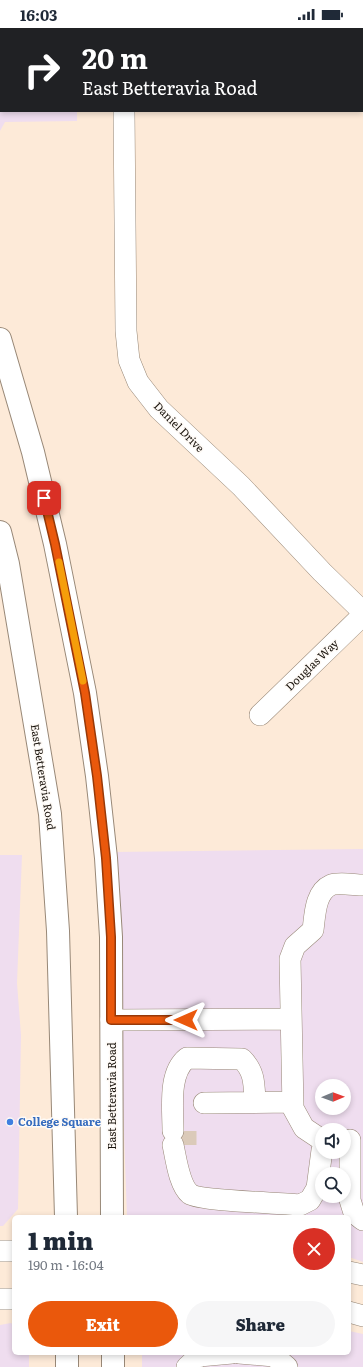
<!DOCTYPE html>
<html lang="en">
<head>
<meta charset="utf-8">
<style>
	:root { --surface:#fff; --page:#f6f6f7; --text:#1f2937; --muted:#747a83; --accent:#ea580c }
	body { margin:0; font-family:Literata,serif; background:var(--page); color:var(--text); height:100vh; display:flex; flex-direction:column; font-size:15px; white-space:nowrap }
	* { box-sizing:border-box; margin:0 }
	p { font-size:13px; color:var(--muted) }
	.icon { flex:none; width:22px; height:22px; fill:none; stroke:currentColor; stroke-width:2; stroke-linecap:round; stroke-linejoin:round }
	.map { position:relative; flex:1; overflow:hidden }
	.details { position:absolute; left:12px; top:1187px; width:339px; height:140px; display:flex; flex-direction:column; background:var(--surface); border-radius:6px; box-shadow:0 2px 6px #0003 }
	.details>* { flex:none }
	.banner { position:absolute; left:0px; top:0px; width:363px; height:84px; box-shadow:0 2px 6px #0003; background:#202124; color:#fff; overflow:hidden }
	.needle { width:26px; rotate:89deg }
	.buttons { position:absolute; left:315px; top:1051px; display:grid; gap:8px }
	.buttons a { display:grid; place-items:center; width:36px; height:36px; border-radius:50%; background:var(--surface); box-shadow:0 2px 6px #0003; font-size:20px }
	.pin { position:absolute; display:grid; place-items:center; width:34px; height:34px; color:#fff; margin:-17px; border-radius:8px; box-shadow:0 2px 6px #0006 }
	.me { position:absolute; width:44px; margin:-22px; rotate:270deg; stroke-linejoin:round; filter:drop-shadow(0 0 3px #0008) }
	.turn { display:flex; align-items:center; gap:14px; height:84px; padding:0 16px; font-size:18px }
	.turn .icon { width:52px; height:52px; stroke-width:2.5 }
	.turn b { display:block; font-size:28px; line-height:34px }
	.round { display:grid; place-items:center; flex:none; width:42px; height:42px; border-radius:21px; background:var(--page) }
	.headline { display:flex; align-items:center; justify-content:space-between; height:68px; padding:0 16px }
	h1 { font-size:24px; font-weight:800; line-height:30px }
	.cta { display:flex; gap:8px; margin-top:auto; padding:8px 16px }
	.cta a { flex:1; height:46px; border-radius:24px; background:var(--accent); color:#fff; font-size:16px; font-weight:800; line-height:46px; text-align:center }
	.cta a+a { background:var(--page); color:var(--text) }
	.status { display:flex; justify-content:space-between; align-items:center; height:28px; padding:0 20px; background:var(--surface); direction:ltr }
	.status svg { height:11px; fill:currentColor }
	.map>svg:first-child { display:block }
</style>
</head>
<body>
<div class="status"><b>16:03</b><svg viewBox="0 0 49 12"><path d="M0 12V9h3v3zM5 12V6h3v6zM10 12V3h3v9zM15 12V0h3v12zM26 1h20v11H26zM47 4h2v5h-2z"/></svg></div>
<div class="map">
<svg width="363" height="1339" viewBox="0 0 363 1339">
	<rect width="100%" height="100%" fill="#fdead8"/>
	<path fill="#efddef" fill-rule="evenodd" d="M0,0H77V1H1V83H77V93L5,94L0,103Z
		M363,821V1234L349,1229V1189H127L114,824ZM322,1058H344V1080H322ZM322,1102H344V1124H322ZM322,1146H344V1168H322Z
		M0,827H22L17,955L21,1007L18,1181L3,1198H0Z
		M11,1295L14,1298V1325H29V1339H0V1297Z
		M349,1303L363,1306V1339H142V1325H349Z"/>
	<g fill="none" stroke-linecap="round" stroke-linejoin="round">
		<path stroke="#dbcab9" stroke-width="21" stroke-dasharray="21 10" stroke-linecap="butt" d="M186,1117V1103"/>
		<defs>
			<path id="minor" d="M49,0V1
				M123,0V1
				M0,71H1
				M124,83L126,303L129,332L138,354L159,381L241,458L322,544L363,584
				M260,687L363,587
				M111,992L291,991
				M204,1075L293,1074
				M173,1103C173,1080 168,1045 187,1030L242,1031C255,1044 254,1056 255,1074
				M322,1112L304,1100L293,1080L290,931L295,918L313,902C315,887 315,864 331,857C338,854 355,857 363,857
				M350,1112V1172L354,1185L363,1192
				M173,1117C176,1130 179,1157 190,1166C200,1173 283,1175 300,1177L310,1172L317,1160L322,1122
				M0,1223H14
				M349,1244L363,1247
				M0,1271H14
				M349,1284L363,1288
				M239,1325L274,1328L287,1339
				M187,1339L199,1328L232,1325"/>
			<path id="highway" d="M0,311L33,424L55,516L85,665L97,748L106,830L111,909L112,1189
				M0,504L8,536L50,786L58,903L66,1189
				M67,1325V1339
				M113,1325V1339"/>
		</defs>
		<use href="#minor" stroke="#988877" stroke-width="22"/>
		<use href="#highway" stroke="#988877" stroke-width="24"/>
		<use href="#minor" stroke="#fff" stroke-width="21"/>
		<use href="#highway" stroke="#fff" stroke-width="22"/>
	</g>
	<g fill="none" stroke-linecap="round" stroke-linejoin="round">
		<defs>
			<path id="route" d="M44,470L55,516L85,665L97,748L106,830L111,909V992H186"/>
		</defs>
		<use href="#route" stroke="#983908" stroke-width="10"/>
		<use href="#route" stroke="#ea580c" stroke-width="7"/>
		<path stroke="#f59e0b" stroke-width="7" d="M59,534L83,653"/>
	</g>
	<circle fill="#3f7fe0" stroke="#fefaf6" stroke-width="1.5" cx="10" cy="1094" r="4"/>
	<g text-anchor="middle" stroke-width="3" stroke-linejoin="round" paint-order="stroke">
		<g font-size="11" fill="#19130c" stroke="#fefaf6">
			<text transform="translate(179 399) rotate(45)" y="4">Daniel Drive</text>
			<text transform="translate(312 637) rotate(-44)" y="4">Douglas Way</text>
			<text transform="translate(43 749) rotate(81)" y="4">East Betteravia Road</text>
			<text transform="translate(112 1068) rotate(-90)" y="4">East Betteravia Road</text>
		</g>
		<g font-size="11" font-weight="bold" fill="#366cbe" stroke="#fefaf6" text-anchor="start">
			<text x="18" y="1098">College Square</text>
		</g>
	</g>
</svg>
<div class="buttons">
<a><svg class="needle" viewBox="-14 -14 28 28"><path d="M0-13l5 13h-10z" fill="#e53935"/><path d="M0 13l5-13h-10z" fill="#747a83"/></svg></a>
<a><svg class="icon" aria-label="sound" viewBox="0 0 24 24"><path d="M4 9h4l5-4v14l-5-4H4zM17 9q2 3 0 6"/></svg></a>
<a><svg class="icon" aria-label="search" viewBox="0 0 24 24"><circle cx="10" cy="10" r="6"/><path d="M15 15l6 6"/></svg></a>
</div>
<div class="pin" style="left:44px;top:470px;background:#d93025"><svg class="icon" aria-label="arrive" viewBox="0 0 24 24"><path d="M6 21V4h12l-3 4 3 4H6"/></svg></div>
<svg class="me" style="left:186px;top:992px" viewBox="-20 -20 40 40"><path d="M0-17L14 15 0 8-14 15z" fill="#ea580c" stroke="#fff" stroke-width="4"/></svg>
<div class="banner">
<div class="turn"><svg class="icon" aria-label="right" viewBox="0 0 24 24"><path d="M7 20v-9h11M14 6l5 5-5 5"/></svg><div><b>20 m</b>East Betteravia Road</div></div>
</div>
<section class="details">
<div class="headline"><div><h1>1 min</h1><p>190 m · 16:04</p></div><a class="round" style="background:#d93025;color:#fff"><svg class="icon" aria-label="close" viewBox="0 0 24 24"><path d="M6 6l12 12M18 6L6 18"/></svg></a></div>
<div class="cta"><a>Exit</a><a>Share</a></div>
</section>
</div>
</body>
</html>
